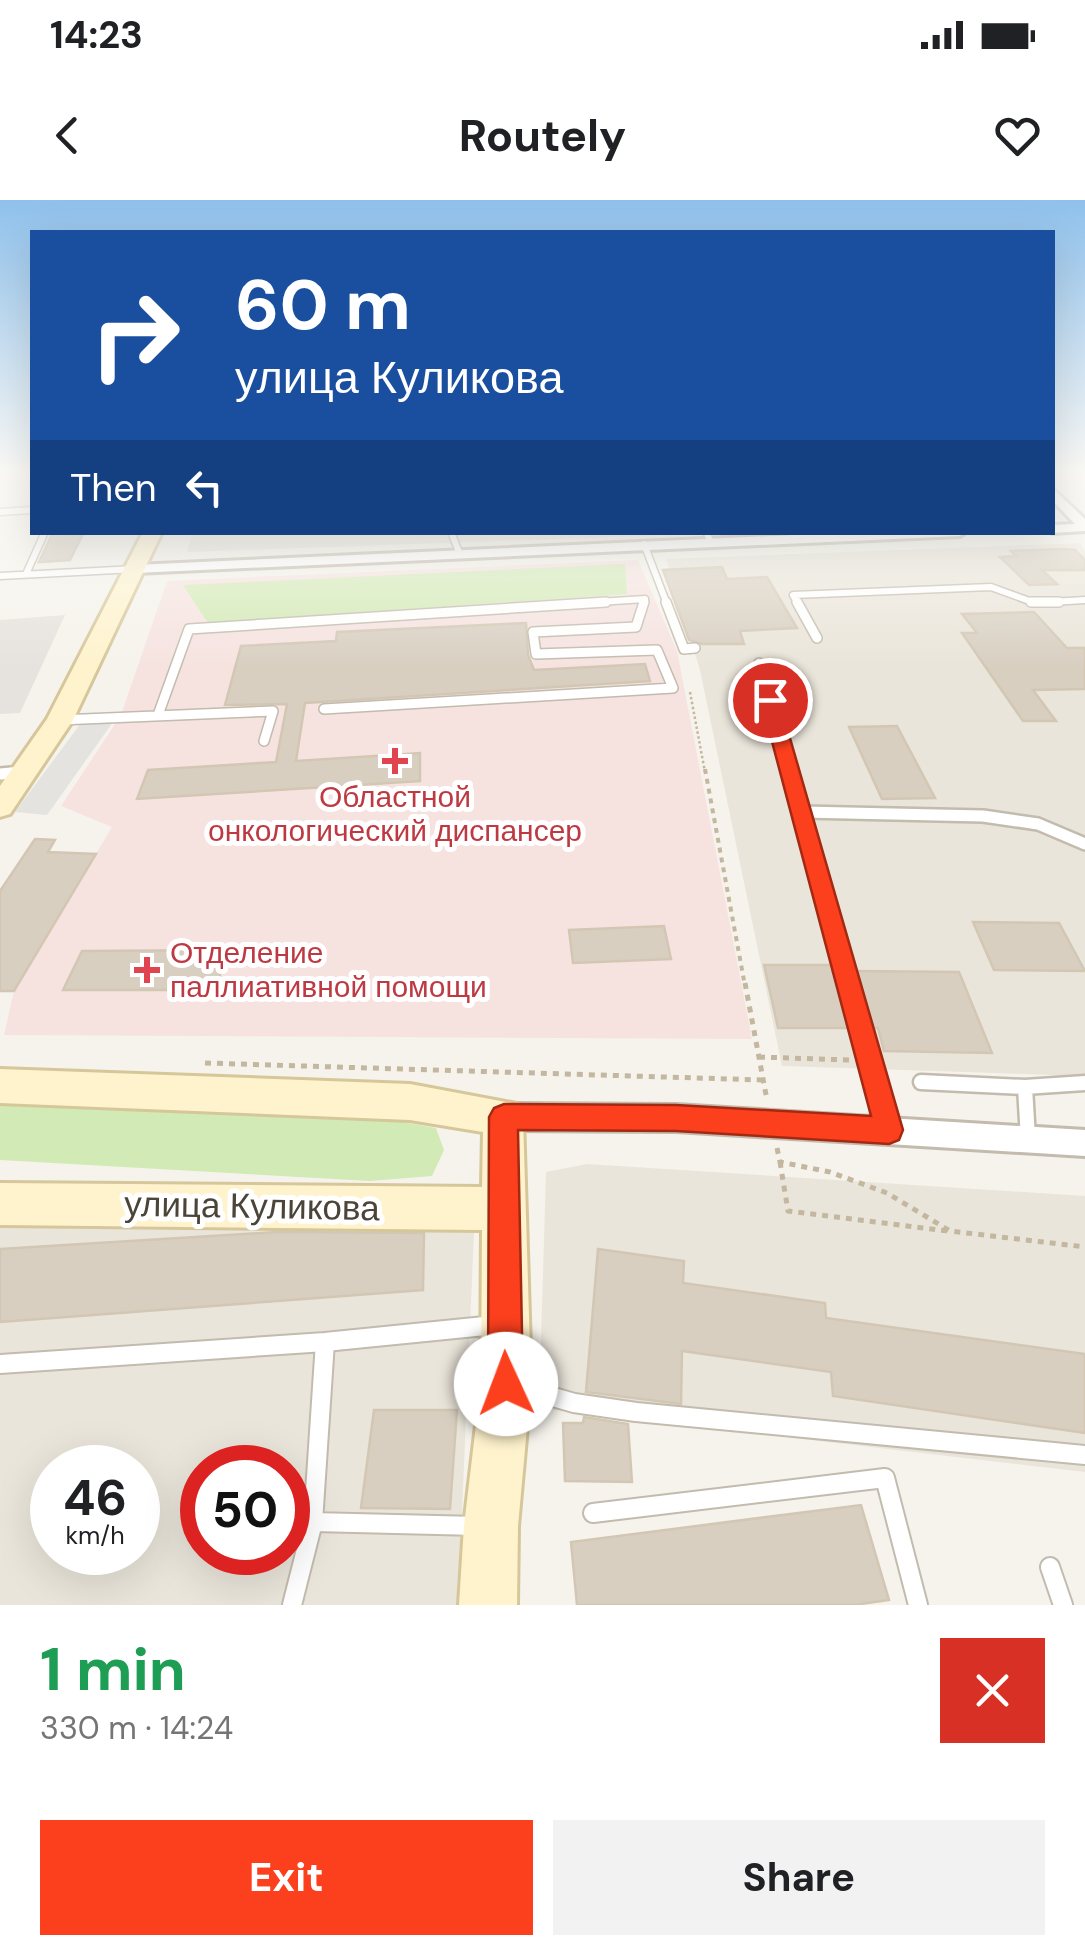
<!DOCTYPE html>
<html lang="en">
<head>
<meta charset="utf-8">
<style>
	:root { --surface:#fff; --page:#f2f2f2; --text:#202124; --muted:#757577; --accent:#fc3f1d }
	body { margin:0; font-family:"DM Sans",sans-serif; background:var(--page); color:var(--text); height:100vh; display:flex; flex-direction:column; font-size:38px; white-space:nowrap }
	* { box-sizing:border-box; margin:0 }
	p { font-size:32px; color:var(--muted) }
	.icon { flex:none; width:55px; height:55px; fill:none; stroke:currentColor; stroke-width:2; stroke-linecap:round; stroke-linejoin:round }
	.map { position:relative; height:1405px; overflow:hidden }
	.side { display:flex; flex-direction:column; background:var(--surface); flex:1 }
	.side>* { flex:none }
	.hud { position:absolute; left:30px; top:30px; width:1025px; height:305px; border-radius:0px; box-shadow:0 10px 40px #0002; background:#1a4fa0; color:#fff; overflow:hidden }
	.speed { position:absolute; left:30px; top:1245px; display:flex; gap:20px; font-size:50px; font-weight:700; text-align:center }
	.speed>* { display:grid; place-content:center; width:130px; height:130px; border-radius:50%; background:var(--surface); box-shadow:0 10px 40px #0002; line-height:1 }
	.speed small { font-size:25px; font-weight:400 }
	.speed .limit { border:15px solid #d22; background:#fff; color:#111 }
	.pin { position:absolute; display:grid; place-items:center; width:85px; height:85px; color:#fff; margin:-42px; border:5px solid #fff; border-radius:50%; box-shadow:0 2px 10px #0007 }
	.me { position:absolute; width:110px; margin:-55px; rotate:358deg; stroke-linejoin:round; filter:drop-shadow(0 0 8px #0008) }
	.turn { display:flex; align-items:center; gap:35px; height:210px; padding:0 40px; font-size:45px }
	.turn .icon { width:130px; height:130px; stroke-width:2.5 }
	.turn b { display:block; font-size:70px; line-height:85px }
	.then { display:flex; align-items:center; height:95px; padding:0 40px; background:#0003; gap:20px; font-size:38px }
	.round { display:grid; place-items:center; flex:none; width:105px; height:105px; border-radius:0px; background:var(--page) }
	.summary { display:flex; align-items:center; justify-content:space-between; height:170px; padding:0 40px }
	h1 { font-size:60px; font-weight:700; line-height:75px; color:#1e9e55 }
	.button { display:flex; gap:20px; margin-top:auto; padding:20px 40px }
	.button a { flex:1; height:115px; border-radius:0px; background:var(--accent); color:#fff; font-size:40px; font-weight:700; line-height:115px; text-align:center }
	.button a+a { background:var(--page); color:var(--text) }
	.status { display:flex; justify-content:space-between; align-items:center; height:70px; padding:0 50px; background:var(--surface); direction:ltr }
	.status svg { height:28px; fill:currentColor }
	header { display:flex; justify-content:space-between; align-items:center; height:130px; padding:0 40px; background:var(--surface); font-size:45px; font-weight:700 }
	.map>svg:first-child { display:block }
</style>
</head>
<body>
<div class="status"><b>14:23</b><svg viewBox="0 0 49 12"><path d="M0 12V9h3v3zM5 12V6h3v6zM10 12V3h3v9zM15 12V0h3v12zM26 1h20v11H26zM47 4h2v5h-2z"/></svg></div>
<header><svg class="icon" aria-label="back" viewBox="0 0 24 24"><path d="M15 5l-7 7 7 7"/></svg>Routely<svg class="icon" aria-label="heart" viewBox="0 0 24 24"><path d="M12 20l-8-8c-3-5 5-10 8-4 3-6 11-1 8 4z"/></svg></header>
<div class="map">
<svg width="1085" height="1405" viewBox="0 0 1085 1405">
	<rect width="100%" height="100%" fill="#f6f3ec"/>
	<path fill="#eae5da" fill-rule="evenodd" d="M193,332L726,333L187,352Z
		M1080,343L1085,351V876L782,866L700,470L666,359Z
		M587,964L1085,996V1272L539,1208L546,972Z
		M475,1009L458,1405H0V1015ZM52,1268H138V1352H52ZM202,1268H288V1352H202Z"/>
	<path fill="#e6e2dd" d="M65,415L20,513L0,514V420Z"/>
	<path fill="#f6e3e0" d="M638,360L677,451L752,839L4,835L14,791L112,627L61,606L121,515L167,381Z"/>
	<path fill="#d2eab5" d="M625,364L627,394L208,423L183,385Z
		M0,901L381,918L436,928L444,950L432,976L370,981L0,960Z"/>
	<path fill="#e5e3e0" d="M113,522L47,615L15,612L81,523Z"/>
	<path fill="#d8cfc1" stroke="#d3c7b4" stroke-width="2.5" d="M53,332H84L70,360L39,362Z
		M1064,349L1075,350L1085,360V370H1042L1057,384L1029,385L1000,357L1016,356L1011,351Z
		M722,367L727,379L767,377L797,428L740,431L744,444H702L689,440L663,370Z
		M1034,412L1067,448H1085V489L1033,490L1056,521H1023L962,433H977L962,414Z
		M526,423L528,455L534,470L645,464L650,481L305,503L296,561L420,553V581L137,599L148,570L276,562L287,504L225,505L241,446L336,441L337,432Z
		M897,526L935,598L882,599L849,527Z
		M35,639L55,640L48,652L96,654L14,791H0V691Z
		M973,722L1059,723L1085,771L994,770Z
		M664,726L671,759L573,763L569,730Z
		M228,750L215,790H63L82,751Z
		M764,765H831L850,828H778Z
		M855,771L959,772L992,853L884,851L878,828H872Z
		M277,1032L424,1033L423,1090L0,1122V1049Z
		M598,1049L684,1061L683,1083L825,1103L826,1118L1085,1154V1233L833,1196L831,1172L682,1151L681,1204L586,1192Z
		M374,1210H457L450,1309L361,1308Z
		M584,1217L628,1224L632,1282L565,1281L563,1223H583Z
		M861,1305L889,1400L854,1405H577L571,1342Z"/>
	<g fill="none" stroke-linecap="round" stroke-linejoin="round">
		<defs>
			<path id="service-far4" d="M0,312L32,310
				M451,332L459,352
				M706,332L711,342
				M644,344L667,404
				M26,374L45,332
				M0,376L135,369
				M568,404L645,399L643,404
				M798,404L793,395L991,387L1035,403L1085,400"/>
			<path id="service-far3" d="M666,402L684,449L695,448
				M797,402L817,438
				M1031,402H1059
				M759,463L791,572
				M324,509L673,488L657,450L536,454L533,432L636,427L644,402
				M158,515L189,429L606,402
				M60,520L273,511L264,541"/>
			<path id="service-far2" d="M790,569L803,612
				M0,574L22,572
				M849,786L803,612L983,616L1038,624L1085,644"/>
			<path id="service-far1" d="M849,783L888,930
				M921,882L1025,887
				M1028,939L1025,887L1085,883"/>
			<path id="service" d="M325,1142L495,1125
				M0,1164L325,1142L313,1322L292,1405
				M519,1187L574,1203L636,1212L1085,1255
				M593,1313L885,1278L918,1405
				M313,1322L478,1326
				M1050,1367L1063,1405"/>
			<path id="minor" d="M1052,288L1085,319V331L1052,333L1050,332L1052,325L1075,324L1052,300Z
				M859,332H966L960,336L135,373L128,369L135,365Z
				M503,904L676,905L1085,930V956L676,931L503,930L493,926L489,917L493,908Z"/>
			<path id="secondary" d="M143,332H162L73,520L10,614L0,617V586L47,519Z
				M0,869L410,884L517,904L523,917L531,1183L518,1326L517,1405H459L464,1326L481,1183L482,1030L0,1025V983L482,987L483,932L410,920L0,903Z"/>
		</defs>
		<use href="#service-far4" stroke="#c2bbae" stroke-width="9"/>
		<use href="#service-far3" stroke="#c2bbae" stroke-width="12"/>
		<use href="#service-far2" stroke="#c2bbae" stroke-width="16"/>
		<use href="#service-far1" stroke="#c2bbae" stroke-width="19"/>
		<use href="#service" stroke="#c2bbae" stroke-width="22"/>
		<use href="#minor" stroke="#c2bbae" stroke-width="6"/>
		<use href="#secondary" stroke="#d6c79b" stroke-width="6"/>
		<path stroke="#c4b79f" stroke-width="2.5" stroke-dasharray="2.5 2.5" stroke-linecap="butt" d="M690,492L705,572"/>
		<path stroke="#c4b79f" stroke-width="4" stroke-dasharray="5 5" stroke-linecap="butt" d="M705,569L745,786"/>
		<path stroke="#c4b79f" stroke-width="5" stroke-dasharray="6 6" stroke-linecap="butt" d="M745,783L767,900
			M759,857L849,860
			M205,863L763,880
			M777,948L780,962L830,972L887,993L950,1031L1085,1047
			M780,962L788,1011L948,1031"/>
		<use href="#service-far4" stroke="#fff" stroke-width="6"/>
		<use href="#service-far3" stroke="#fff" stroke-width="9"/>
		<use href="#service-far2" stroke="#fff" stroke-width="11"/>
		<use href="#service-far1" stroke="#fff" stroke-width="14"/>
		<use href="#service" stroke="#fff" stroke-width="18"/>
		<use href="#minor" fill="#fff" fill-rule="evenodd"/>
		<use href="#secondary" fill="#fff3cd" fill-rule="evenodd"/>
	</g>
	<linearGradient id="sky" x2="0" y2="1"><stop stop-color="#8fc1ec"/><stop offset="0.58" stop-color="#fbfaf6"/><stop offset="1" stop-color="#fbfaf6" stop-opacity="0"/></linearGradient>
	<rect width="1085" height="468" fill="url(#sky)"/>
	<path fill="#fc3f1d" stroke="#a42913" stroke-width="2.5" d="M770,495L779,500L903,930L899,940L889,944L676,931L518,930L523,1184L518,1196L506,1201L493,1196L488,1184L489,917L494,908L504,904L676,905L871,916L761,500Z"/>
	<g fill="#e0444e" stroke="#fff" stroke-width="4">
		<path d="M390 546h10v10h10v10h-10v10h-10v-10h-10v-10h10z"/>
		<path d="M142 755h10v10h10v10h-10v10h-10v-10h-10v-10h10z"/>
	</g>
	<g text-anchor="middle" stroke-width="10" stroke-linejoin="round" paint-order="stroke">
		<g font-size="30" fill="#be3a42" stroke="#fff">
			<text x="395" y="607">Областной<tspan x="395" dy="34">онкологический диспансер</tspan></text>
			<text x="170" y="763" text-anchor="start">Отделение<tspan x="170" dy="34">паллиативной помощи</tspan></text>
		</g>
		<g font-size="35" fill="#4b4439" stroke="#fff">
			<text transform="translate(252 1006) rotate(1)" y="12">улица Куликова</text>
		</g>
	</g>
</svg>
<div class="speed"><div>46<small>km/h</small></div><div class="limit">50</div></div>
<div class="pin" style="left:770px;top:500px;background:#d93025"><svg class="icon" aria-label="arrive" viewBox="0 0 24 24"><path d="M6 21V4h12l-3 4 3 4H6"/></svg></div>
<svg class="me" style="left:506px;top:1184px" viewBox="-20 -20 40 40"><circle r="19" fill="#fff"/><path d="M0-13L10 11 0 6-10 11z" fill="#fc3f1d"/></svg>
<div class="hud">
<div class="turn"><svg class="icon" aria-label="right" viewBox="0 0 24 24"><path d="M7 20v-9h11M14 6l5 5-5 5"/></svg><div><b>60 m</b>улица Куликова</div></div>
<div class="then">Then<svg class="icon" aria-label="left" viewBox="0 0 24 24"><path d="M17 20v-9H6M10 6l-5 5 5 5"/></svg></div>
</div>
</div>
<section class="side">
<div class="summary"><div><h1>1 min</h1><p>330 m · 14:24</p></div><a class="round" style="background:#d93025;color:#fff"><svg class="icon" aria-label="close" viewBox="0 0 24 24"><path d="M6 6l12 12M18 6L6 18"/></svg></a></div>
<div class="button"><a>Exit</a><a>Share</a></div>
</section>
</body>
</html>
